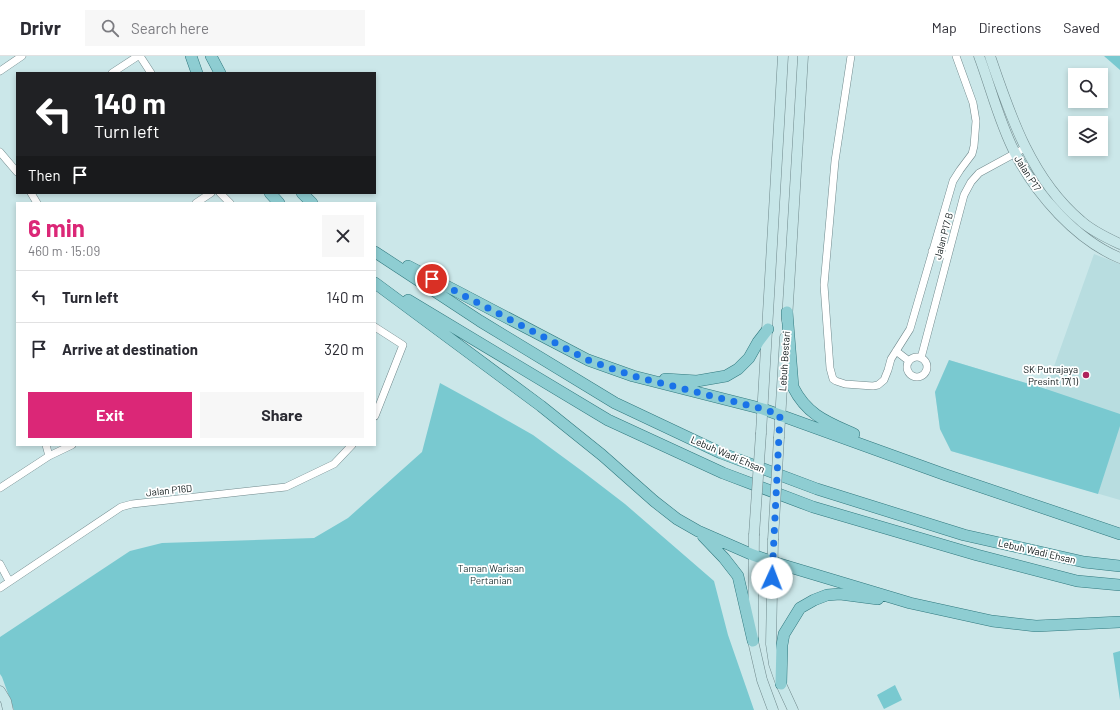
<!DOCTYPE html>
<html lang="en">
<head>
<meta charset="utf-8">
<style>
	:root { --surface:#fff; --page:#f7f7f7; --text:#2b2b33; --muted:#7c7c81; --line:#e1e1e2; --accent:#db2777 }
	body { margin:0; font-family:Barlow,sans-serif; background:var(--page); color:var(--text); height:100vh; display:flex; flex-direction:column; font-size:15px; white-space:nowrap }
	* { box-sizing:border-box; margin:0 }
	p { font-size:13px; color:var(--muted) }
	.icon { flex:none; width:22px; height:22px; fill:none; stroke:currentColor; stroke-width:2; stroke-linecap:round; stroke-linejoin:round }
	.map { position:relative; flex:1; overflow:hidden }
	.sheet { position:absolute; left:16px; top:146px; width:360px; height:244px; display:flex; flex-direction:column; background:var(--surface); border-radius:0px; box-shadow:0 2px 6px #0003 }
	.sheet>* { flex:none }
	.banner { position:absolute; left:16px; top:16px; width:360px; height:122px; border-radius:0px; box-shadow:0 2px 6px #0003; background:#202124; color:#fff; overflow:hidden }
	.buttons { position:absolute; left:1068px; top:12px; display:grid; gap:8px }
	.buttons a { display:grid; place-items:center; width:40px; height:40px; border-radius:0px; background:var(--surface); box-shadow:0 2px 6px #0003; font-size:20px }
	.pin { position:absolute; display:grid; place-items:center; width:34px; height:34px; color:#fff; margin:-17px; border:2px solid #fff; border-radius:50%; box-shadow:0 1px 4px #0007 }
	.me { position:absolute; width:44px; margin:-22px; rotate:2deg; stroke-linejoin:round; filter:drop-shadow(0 0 3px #0008) }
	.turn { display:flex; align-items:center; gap:14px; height:84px; padding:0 12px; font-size:18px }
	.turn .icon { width:52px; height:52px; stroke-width:2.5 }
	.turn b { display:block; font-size:28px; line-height:34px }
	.then { display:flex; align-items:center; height:38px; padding:0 12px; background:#0003; gap:8px; font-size:15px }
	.round { display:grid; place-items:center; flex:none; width:42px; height:42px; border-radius:0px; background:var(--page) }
	.summary { display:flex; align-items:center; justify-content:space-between; height:68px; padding:0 12px }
	h1 { font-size:24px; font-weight:700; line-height:30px; color:var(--accent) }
	.action { display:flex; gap:8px; margin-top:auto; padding:8px 12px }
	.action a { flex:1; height:46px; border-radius:0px; background:var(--accent); color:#fff; font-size:16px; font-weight:700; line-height:46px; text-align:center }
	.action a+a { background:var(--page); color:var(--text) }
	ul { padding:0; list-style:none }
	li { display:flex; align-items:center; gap:12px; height:52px; padding:0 12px; border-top:1px solid var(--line) }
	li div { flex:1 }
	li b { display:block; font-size:15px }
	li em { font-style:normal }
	header { display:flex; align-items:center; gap:24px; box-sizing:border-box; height:56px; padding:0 20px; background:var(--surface); border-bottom:1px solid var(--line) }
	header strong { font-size:19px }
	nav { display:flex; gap:22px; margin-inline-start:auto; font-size:14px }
	.search { width:280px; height:36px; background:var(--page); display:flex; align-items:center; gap:10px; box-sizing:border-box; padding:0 14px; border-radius:0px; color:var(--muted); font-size:15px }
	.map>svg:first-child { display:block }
</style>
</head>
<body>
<header>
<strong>Drivr</strong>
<div class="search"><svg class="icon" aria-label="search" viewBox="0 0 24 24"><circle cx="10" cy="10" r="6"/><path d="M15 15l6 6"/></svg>Search here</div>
<nav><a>Map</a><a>Directions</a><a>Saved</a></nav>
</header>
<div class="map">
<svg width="1120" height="654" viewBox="0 0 1120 654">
	<defs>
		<pattern id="forest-firs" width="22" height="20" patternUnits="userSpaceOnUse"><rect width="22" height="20" fill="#79c9d0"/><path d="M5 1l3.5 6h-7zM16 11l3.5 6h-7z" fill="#67acb2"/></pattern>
	</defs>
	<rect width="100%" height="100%" fill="#cbe7e9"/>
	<path fill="#b8dde0" d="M1094,198L1120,208V444L951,395L940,373L935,336L949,304L1046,333Z"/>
	<path fill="#79c9d0" d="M949,304L1046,333L1120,358V370L1098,438L951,395L940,373L935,336Z
		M440,327L482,350L533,379L582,415L625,448L714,525L728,579L754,654H14L2,621L0,618V581L130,495L162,487L314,482L348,462L422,396Z
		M1120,595V644L1113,597Z
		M895,629L902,644L884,653L877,639Z"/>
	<path fill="url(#forest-firs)" d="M1104,0H1120V14Z"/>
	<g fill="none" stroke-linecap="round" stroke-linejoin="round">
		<defs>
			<path id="street" d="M140,0L151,17
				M851,0L835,105L824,229L830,312L833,323L836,325L845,328L873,330L878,329L884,324L888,314L891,303L910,273L953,125L960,114L972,98L974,90L976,65L973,47L956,0
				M0,15L22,0
				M112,17L138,0
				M0,96L17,116
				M31,137L37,147
				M220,137L230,147
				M196,147L211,137
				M935,188L950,192
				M932,195L948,200
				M375,271L403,289L375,360
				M896,295L909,305
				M907 311a10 10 0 1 1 20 0a10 10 0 1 1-20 0Z
				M921,302L964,139L971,126L979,117L1025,92
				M46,389L49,400
				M0,432L49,400L72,389
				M0,508L9,525
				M0,532L121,451L132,448L286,431L334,408L352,389"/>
			<path id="secondary" d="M979,0C991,32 999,66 1015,97C1036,138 1076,184 1120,202
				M990,0C1010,59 1031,123 1081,165C1092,175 1107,182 1120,188
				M787,264L803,0
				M761,377L783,0
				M779,381L785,281
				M754,479L753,585L762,624L773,654
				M773,484L771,588L774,608L781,628L793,654
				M0,635L6,645L8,654"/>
			<path id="primary" d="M191,0L197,17
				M211,0L220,17
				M270,137L279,147
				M302,137L312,147
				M375,196L480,265L615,347L721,397L817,433L964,479L1084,506L1120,510
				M408,210L460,237L588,304L633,320L763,353L946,419L1120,478
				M375,227L541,350L602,399L654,445L677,463L698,475L753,499L773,506L910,547L992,565L1036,570L1120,566
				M408,244L608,364L723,417L813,451L977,499L1077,525L1120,529
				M787,256L793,331C807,359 827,366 854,378
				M665,323L697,325L726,320L738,313L749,302L758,286L768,273
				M703,480L724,502L738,520L753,585
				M781,628L782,589L784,578L800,552L814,544L827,539L840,538L878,543"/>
		</defs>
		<use href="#street" stroke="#70898c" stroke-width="8"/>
		<use href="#secondary" stroke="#70898c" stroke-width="11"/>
		<use href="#primary" stroke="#30787e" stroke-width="12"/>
		<use href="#street" stroke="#fff" stroke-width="7"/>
		<use href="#secondary" stroke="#c7e6e8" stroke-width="10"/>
		<use href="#primary" stroke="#8ecdd2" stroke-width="11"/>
		<defs>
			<path id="secondary-bridge" d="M754,479L761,377
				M773,484L779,381"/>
		</defs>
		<use href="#secondary-bridge" stroke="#70898c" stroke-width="11" stroke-linecap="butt"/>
		<use href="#secondary-bridge" stroke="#c7e6e8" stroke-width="10"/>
	</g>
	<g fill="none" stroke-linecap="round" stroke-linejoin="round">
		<path stroke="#1a73e8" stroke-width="7" stroke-dasharray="0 12.6" d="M432,223L588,304L633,320L763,353L780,359L772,522"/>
	</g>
	<circle fill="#af225c" stroke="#fff" stroke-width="1.5" cx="1086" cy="319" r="4"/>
	<g text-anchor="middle" stroke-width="3.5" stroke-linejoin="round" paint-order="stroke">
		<g font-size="10" fill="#0e1819" stroke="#fff">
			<text transform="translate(1028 117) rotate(57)" y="4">Jalan P17</text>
			<text transform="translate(943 180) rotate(-75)" y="4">Jalan P17 B</text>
			<text transform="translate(784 305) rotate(-86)" y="4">Lebuh Bestari</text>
			<text transform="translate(728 398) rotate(23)" y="4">Lebuh Wadi Ehsan</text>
			<text transform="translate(169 434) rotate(-6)" y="4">Jalan P16D</text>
			<text transform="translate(1037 495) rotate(13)" y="4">Lebuh Wadi Ehsan</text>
		</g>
		<g font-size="10" fill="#0e1819" stroke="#fff" text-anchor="end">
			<text x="1078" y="317">SK Putrajaya<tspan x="1078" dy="12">Presint 17(1)</tspan></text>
		</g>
		<g font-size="10" fill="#1d3233" stroke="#fff">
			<text x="491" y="516">Taman Warisan<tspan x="491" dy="12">Pertanian</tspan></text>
		</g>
	</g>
</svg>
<div class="buttons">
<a><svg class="icon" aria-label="search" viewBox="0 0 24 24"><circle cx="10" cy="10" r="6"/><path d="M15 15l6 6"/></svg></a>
<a><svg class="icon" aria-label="layers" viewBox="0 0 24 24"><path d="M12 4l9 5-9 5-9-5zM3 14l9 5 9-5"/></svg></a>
</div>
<div class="pin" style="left:432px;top:223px;background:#d93025"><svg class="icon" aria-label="arrive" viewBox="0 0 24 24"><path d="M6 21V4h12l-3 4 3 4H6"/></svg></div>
<svg class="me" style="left:772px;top:522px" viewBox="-20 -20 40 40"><circle r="19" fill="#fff"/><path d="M0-13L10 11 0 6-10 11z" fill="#1a73e8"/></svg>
<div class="banner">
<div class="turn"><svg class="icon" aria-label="left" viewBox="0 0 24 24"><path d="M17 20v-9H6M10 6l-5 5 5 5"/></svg><div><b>140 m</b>Turn left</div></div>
<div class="then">Then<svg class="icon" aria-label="arrive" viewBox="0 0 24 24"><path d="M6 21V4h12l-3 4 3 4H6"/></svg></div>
</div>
<section class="sheet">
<div class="summary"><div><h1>6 min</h1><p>460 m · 15:09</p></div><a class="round"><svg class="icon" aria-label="close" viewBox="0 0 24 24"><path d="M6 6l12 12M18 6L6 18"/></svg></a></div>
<ul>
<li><svg class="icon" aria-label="left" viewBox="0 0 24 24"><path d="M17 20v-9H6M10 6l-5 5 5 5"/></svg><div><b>Turn left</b></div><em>140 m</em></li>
<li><svg class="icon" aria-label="arrive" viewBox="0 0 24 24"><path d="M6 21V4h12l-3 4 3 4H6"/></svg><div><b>Arrive at destination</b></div><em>320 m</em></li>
</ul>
<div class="action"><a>Exit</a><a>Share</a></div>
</section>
</div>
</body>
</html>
